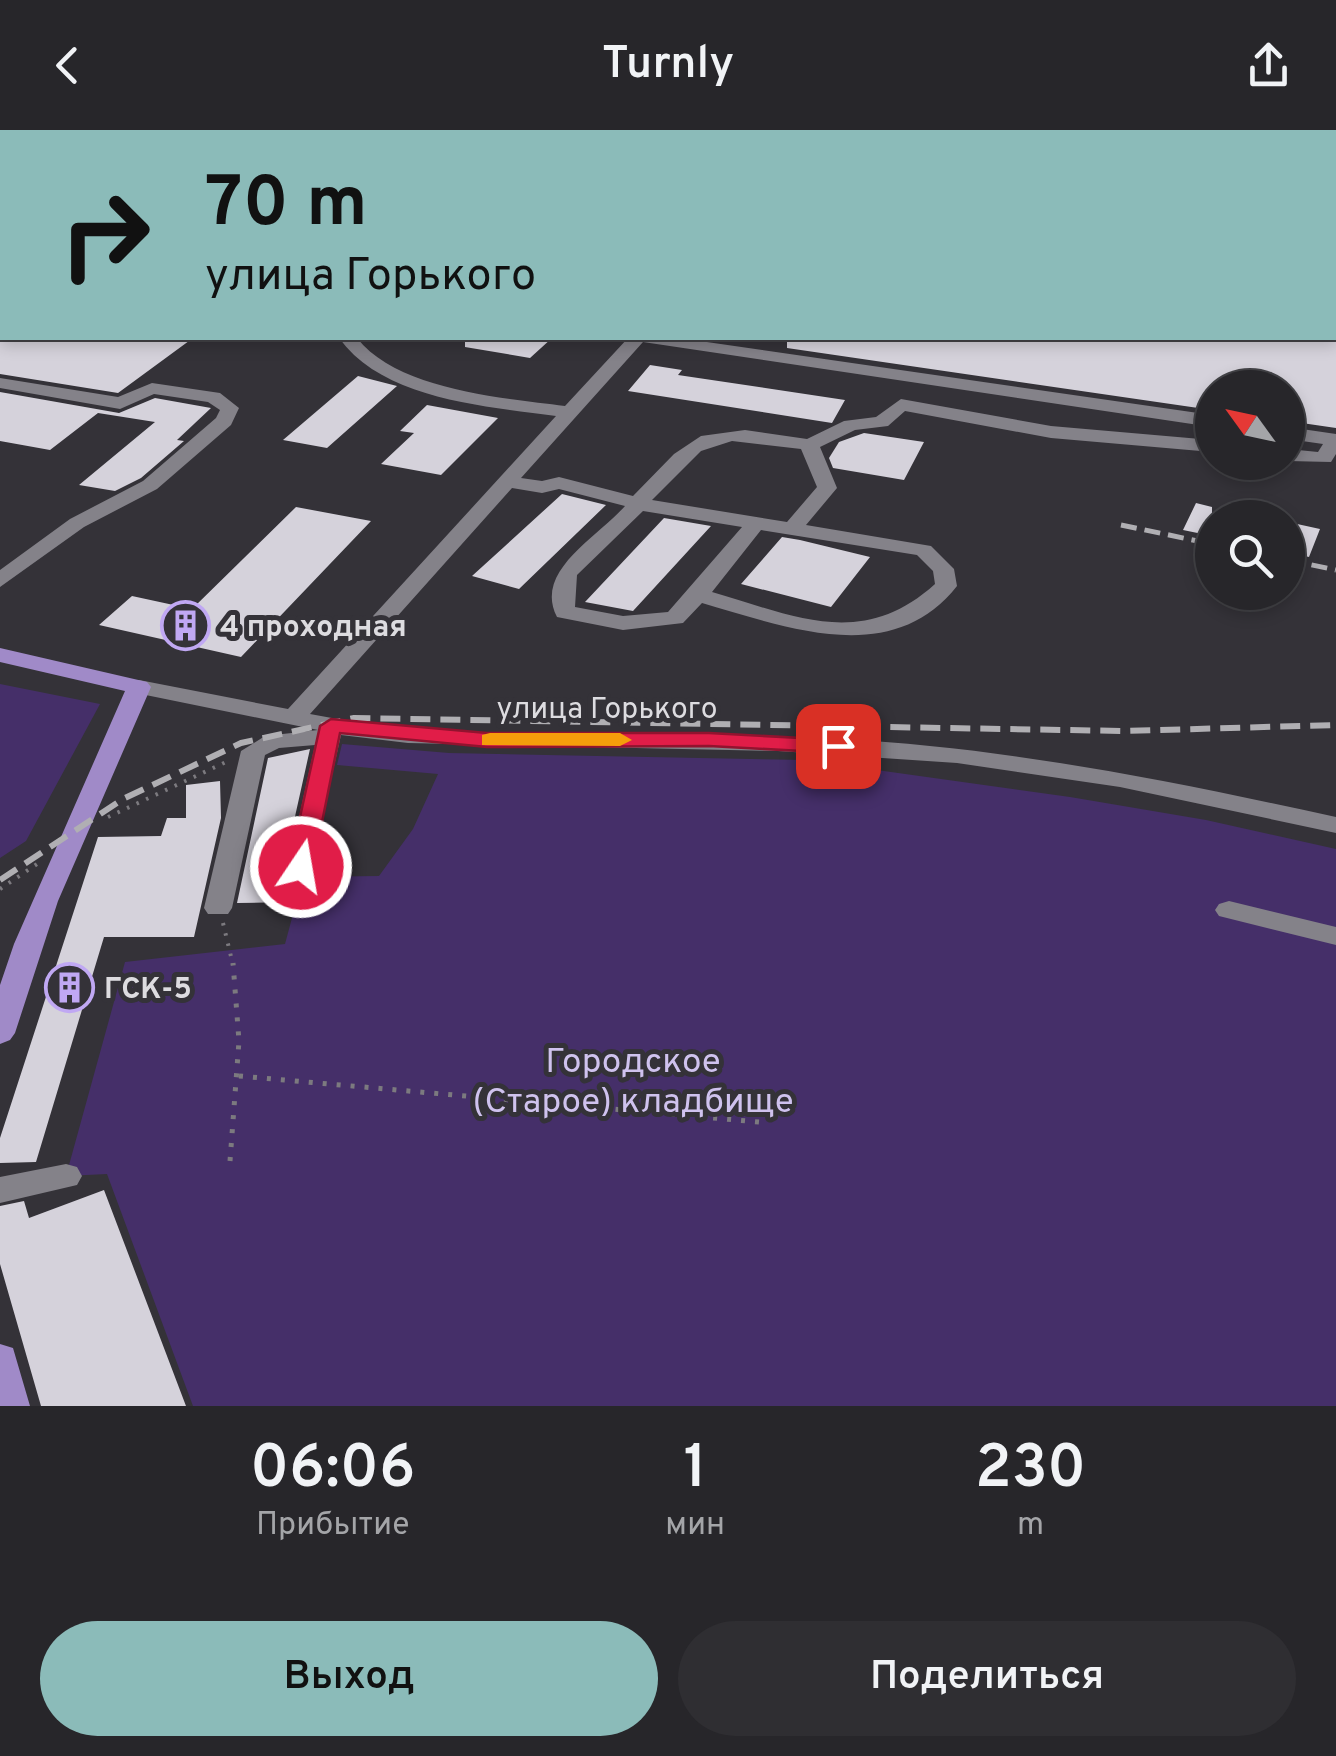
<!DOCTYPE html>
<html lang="ru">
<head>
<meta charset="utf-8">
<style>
	:root { --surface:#27262a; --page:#2f2e32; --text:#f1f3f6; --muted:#a4a5a8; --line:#434347; --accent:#8bbbb9 }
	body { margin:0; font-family:Overpass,sans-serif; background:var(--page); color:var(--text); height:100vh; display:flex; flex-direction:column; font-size:38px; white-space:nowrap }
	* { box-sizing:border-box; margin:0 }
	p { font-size:32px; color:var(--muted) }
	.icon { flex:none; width:55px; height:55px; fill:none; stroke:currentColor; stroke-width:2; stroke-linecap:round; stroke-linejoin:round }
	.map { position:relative; height:1276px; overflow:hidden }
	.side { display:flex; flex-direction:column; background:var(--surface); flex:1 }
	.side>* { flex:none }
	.banner { position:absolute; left:0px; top:0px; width:1338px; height:210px; box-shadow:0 5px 15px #0003,0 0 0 2px var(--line); background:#8bbbb9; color:#111; overflow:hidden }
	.needle { width:65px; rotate:303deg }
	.buttons { position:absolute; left:1195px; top:240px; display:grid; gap:20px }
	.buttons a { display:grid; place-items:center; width:110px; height:110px; border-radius:50%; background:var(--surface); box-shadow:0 5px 15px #0003,0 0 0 2px var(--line); font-size:50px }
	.pin { position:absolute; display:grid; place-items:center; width:85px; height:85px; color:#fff; margin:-42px; border-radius:20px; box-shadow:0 5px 15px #0006 }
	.me { position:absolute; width:110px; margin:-55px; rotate:12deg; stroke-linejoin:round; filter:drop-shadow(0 0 8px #0008) }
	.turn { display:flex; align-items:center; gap:35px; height:210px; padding:0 40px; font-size:45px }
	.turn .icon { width:130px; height:130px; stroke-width:2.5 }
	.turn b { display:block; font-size:70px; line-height:85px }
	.eta { display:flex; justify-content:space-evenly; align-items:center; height:170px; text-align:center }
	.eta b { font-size:60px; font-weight:600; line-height:70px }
	.action { display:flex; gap:20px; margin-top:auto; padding:20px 40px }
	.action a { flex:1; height:115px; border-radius:60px; background:var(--accent); color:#111; font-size:40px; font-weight:600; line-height:115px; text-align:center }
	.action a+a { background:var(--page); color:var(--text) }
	header { display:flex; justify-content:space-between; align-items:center; height:130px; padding:0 40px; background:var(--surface); font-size:45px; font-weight:600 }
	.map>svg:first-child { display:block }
</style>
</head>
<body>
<header><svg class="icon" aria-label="back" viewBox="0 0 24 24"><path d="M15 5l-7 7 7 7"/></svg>Turnly<svg class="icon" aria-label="share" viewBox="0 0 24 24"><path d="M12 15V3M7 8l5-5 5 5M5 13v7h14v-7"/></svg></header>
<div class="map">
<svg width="1336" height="1276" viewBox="0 0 1336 1276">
	<rect width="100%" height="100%" fill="#343238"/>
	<path fill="#452f69" d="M0,554L100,574L26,711L0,728Z
		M342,614L449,623L805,630L1070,667L1206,690L1336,719V1276H193L107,1044L66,1046L125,832L285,814L303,747L379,746L413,699L438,644L337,635Z"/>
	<path fill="#d5d2db" d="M0,208H193L118,263L0,244Z
		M465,208H552L530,228L465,217Z
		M787,208H1336V298L1288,291V258H1212V280L787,218Z
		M650,235L682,240L678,245L845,270L832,293L628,261Z
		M358,246L397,256L327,318L283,310Z
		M0,262L119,283L155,268L211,278L177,310L184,311L141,348L115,361L79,355L155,292L98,283L50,320L0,311Z
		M427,275L498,288L441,345L381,334L414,303L400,301Z
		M864,303L924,312L904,350L833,338L829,328L839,312Z
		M562,364L606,375L519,459L472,446Z
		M1196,373L1212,377V406L1183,400Z
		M296,377L371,391L241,527L99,495L132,466L192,479Z
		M664,388L711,396L633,481L585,472Z
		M1288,392L1320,399L1309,427L1288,422Z
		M782,407L800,410L870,427L831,477L741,454Z
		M310,619L284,736L293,747L289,772L237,773L268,628Z
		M220,651L221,688L194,807H104L36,1032L0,1033V1008L98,707L161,706L167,688H186V655Z
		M104,1060L186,1276H41L0,1134V1076L24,1071L29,1088Z"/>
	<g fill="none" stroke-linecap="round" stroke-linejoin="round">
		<path stroke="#7c7a7f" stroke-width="2.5" stroke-dasharray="1 5" stroke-linecap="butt" d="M508,0L521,2"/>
		<path stroke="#7c7a7f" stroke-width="4" stroke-dasharray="2.5 8" stroke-linecap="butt" d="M108,687L226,632
			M0,759L37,734
			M223,793L233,835"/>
		<path stroke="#7c7a7f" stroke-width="5" stroke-dasharray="4 10" stroke-linecap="butt" d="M239,946L759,992
			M230,1031L239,911L233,833"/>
		<path fill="#848289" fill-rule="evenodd" d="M1020,0H1034L1035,2H1021Z
			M1335,48H1336V56H1335Z
			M0,56H2V64H0Z
			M339,208H357C398,260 502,268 565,276L628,208H679L1212,285V297L643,212L521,348L542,351L559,347L633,366L674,324L701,306L745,300L807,309L844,291L876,287L901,269L1051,296L1212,310V322L1051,308L905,281L888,296L855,300L820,317L837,358L806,395L931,416L954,439L957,456C892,539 786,497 702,473L683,493L623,500L557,487C533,441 598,407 625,376L559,359L542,363L512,358L310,584C483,618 665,599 841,609C1009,618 1172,651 1336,687V703L1120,657L957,633L778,621L408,613L341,605L310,743H292L288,737L315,615L279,618L265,625L232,778L228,784H208L204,778L241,621L265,606L318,600L131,562L127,557L131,552L139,550L288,579L556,286C485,276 384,270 339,208ZM732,311L801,319L817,357L787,392L652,370L701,321ZM643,381L742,397L668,482L623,486L575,477L577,445ZM761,400L917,425L933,441L935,454C862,520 795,486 712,462Z
			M0,248L118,267L152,253L220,263L239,278L231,295L157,359L84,397L0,457V440L70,389L143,351L216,288L220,280L208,272L154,264L120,279L0,258Z
			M1288,297L1336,304V324L1331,332L1288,331V319L1318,322L1323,314L1288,309Z
			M1229,771L1336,797V815L1219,786L1215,780L1219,774Z
			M66,1034L77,1037L82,1046L77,1055L0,1073V1047Z"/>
		<path fill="#a08ac8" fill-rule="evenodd" d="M0,518L147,552L151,557L58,771L15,903L10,910L0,914V855L14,814L125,561L0,532Z
			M0,1214L13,1218L30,1276H0Z"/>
		<path stroke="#b0afb3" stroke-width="4" stroke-dasharray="12 6" stroke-linecap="butt" d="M177,0L197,2
			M344,0L365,2
			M376,0L396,2
			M493,0L507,2
			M585,0L648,2
			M1242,0L1266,2
			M665,2L850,0
			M892,2L920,0"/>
		<path stroke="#b0afb3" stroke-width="5" stroke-dasharray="16 8" stroke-linecap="butt" d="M1121,395L1212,414
			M1288,430L1336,440"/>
		<path stroke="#b0afb3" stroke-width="6" stroke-dasharray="20 10" stroke-linecap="butt" d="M0,750L123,669L241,613L354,588L1125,601L1336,595"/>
	</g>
	<path fill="#e11d48" stroke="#92132f" stroke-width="2.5" d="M331,589L487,603H709L838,610L849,616L838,623L709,616L487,617L340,603L313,737L301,745L289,737L320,596Z"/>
	<path fill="#f59e0b" d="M490,603H620L632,610L620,616L482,615V605Z"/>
	<defs>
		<symbol id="building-ring" viewBox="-11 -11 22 22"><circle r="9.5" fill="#343238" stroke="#c0a8f3" stroke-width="1.5"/><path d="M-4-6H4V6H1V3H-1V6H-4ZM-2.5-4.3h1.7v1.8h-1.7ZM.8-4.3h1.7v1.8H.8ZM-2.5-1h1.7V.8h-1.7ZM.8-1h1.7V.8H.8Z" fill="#c0a8f3"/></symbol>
	</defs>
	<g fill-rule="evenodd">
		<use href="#building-ring" x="158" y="468" width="55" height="55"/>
		<use href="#building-ring" x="42" y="830" width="55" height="55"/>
	</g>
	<g text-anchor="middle" stroke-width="10" stroke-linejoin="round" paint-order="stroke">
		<g font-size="30" font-weight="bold" fill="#dddce0" stroke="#343238" text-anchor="start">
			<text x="220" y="506">4 проходная</text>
			<text x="104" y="868">ГСК-5</text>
		</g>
		<g font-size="30" fill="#dddce0" stroke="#343238">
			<text x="607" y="588">улица Горького</text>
		</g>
		<g font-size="35" fill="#cfc2ee" stroke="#343238">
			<text x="633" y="942">Городское<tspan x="633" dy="40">(Старое) кладбище</tspan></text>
		</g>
	</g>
</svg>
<div class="buttons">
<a><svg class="needle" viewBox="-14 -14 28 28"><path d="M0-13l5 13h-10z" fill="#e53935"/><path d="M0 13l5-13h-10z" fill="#a4a5a8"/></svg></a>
<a><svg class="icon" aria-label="search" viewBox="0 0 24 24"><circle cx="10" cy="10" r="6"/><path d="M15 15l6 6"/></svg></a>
</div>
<div class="pin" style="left:838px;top:616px;background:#d93025"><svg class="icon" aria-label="arrive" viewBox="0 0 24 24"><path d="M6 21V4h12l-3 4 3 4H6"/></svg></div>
<svg class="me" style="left:301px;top:737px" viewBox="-20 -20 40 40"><circle r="17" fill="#e11d48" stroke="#fff" stroke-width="3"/><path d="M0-11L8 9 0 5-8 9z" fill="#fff"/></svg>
<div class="banner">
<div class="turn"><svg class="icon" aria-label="right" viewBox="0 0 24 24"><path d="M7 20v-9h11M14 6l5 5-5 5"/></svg><div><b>70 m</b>улица Горького</div></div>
</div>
</div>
<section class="side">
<div class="eta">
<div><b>06:06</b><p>Прибытие</p></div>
<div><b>1</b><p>мин</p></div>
<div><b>230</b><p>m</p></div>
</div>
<div class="action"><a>Выход</a><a>Поделиться</a></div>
</section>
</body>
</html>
